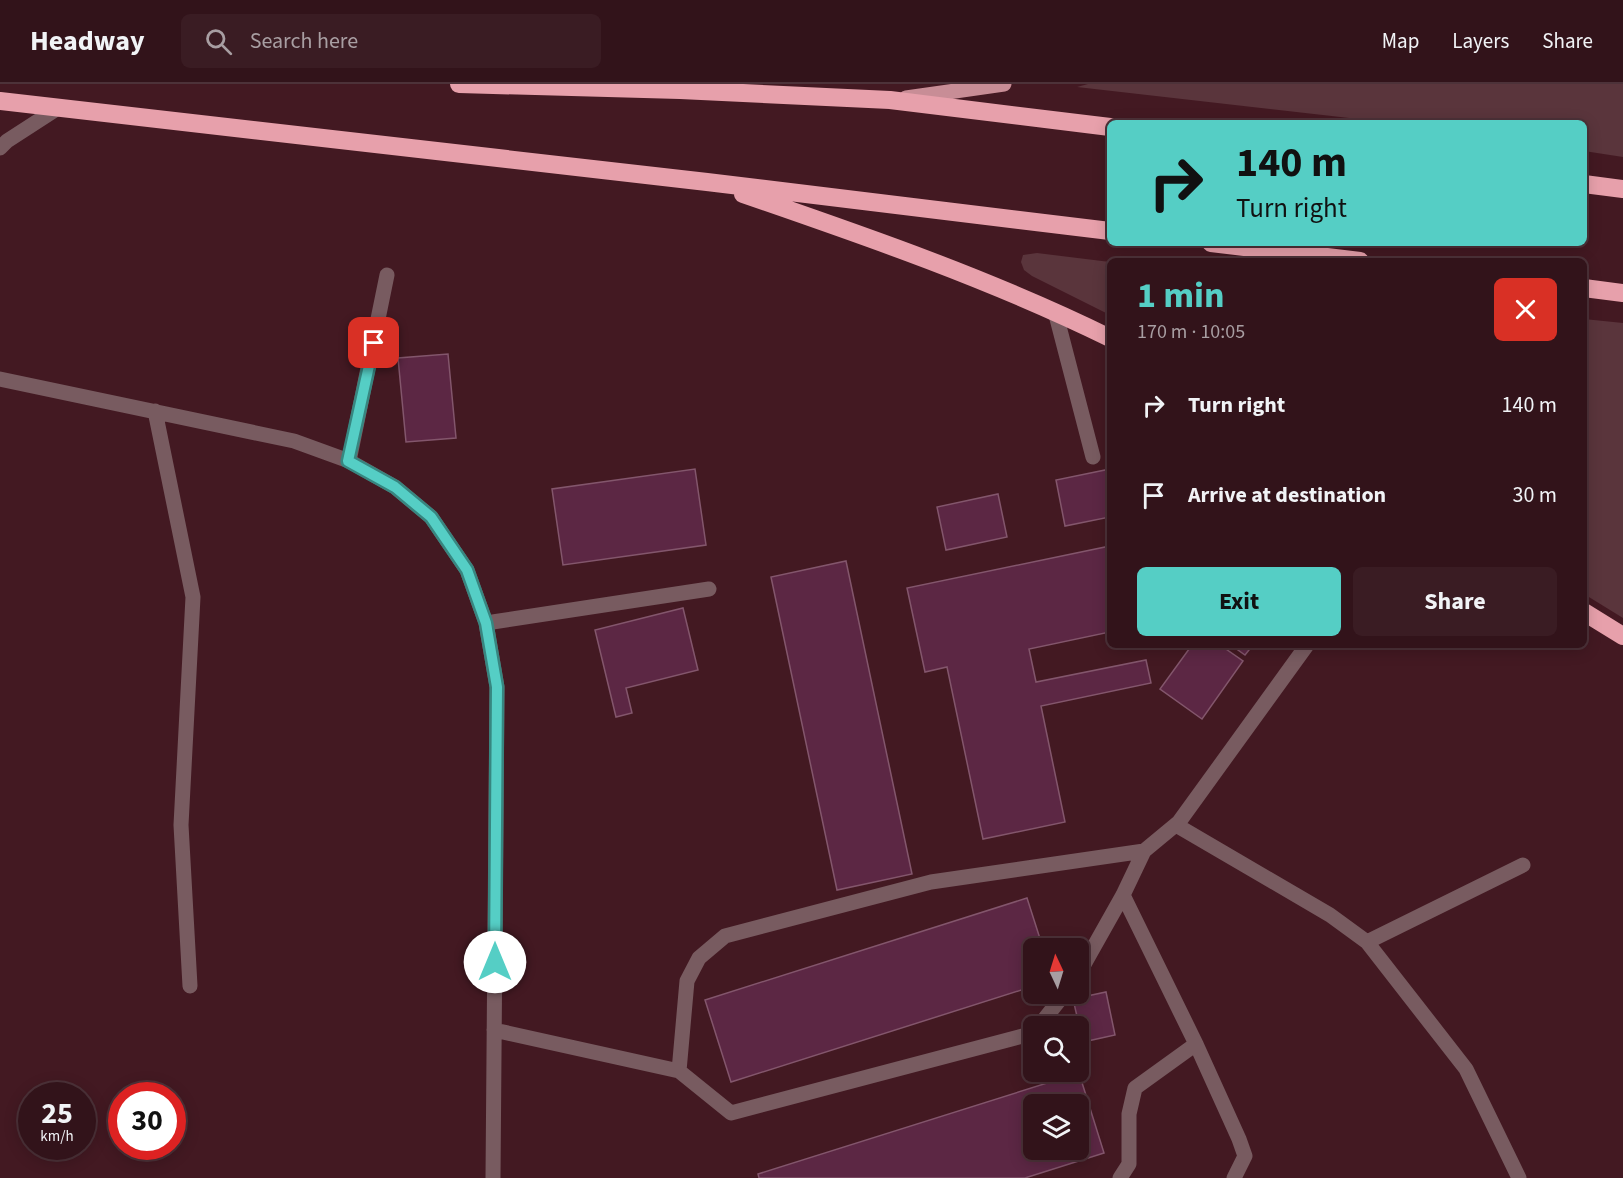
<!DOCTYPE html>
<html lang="en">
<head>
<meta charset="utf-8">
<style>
	:root { --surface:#32131a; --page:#3a1c23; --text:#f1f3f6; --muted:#a89ea2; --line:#4d3239; --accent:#55cec5 }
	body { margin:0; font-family:"Source Sans 3",sans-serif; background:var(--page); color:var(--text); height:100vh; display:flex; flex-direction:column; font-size:22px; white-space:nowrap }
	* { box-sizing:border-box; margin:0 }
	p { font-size:20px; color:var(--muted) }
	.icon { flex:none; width:33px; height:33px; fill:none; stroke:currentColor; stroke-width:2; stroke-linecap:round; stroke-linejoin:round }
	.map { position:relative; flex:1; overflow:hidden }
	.sheet { position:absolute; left:1107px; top:174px; width:480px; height:390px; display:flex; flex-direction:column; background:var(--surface); border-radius:9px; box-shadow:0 3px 15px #0003,0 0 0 2px var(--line) }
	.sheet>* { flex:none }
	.banner { position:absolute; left:1107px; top:36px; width:480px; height:126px; border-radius:9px; box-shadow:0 3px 15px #0003,0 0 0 2px var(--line); background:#55cec5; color:#111; overflow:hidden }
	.needle { width:39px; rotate:356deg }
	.fabs { position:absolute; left:1023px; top:854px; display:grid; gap:12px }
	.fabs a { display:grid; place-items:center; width:66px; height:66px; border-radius:9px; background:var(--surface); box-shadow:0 3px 15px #0003,0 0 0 2px var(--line); font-size:30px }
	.speed { position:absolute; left:18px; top:998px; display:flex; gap:12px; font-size:30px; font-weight:700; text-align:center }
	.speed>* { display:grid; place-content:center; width:78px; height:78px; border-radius:50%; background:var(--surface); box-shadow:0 3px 15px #0003,0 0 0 2px var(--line); line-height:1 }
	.speed small { font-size:15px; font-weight:400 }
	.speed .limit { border:9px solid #d22; background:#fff; color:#111 }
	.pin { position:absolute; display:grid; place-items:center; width:51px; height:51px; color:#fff; margin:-26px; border-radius:12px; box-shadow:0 3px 9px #0006 }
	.me { position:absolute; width:66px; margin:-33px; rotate:0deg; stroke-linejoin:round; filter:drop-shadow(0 0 4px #0008) }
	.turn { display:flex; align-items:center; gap:21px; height:126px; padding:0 30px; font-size:27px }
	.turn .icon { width:78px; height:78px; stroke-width:2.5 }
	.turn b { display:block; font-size:42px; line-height:51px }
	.round { display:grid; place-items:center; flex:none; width:63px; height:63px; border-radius:9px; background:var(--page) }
	.summary { display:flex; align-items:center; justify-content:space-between; height:102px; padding:0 30px }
	h1 { font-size:36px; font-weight:700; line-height:45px; color:var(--accent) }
	.primary-button { display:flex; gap:12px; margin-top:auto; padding:12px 30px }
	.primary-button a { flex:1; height:69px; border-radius:9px; background:var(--accent); color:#111; font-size:24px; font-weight:700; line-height:69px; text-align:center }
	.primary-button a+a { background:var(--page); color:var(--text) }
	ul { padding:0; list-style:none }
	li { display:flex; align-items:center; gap:18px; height:90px; padding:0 30px }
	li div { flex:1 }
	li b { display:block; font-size:22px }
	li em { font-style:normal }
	header { display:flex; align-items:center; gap:36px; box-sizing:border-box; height:84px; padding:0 30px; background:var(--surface); border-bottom:2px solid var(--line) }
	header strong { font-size:28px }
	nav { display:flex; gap:33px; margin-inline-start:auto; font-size:21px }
	.search { width:420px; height:54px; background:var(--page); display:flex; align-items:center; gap:15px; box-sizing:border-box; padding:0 21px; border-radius:9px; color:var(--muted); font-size:22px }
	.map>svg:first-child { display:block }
</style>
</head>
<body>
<header>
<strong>Headway</strong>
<div class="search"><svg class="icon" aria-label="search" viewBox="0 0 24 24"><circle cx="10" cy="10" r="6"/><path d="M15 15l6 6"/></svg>Search here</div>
<nav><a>Map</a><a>Layers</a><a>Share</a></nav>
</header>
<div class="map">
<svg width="1623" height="1094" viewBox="0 0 1623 1094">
	<rect width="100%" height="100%" fill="#431922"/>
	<path fill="#5a353c" d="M1088,0H1623V73L1584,67V39H1393L1077,3Z
		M1037,169L1110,178V231L1032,192L1024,186L1021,178L1023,171Z
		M1584,235L1623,239V534L1584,510Z"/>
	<path fill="#5c2744" stroke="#83566c" stroke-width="1.5" fill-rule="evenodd" d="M448,270L456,354L406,358L398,274Z
		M695,385L706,461L563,481L552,405Z
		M1110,385V433L1065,442L1056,396Z
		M998,410L1007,453L946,466L937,423Z
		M1110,462V548L1029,565L1036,598L1146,576L1151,599L1041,622L1065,738L983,755L947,583L925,588L907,504Z
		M846,477L912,790L837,806L771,493Z
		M683,524L698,586L626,604L632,629L616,633L595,546Z
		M1192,561H1220L1243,577L1202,635L1160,605Z
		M1231,561H1253L1245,571Z
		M1027,814L1043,864H1034V902L731,998L705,916Z
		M1106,908L1115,951L1083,958L1073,915Z
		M1079,989L1104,1069L1025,1094H759L758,1090ZM1034,1020H1078V1065H1034Z"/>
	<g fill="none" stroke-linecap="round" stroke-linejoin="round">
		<path stroke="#785b60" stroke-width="15" d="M0,64L7,57L58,24
			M1055,227L1093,373
			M0,295L294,357L349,377L395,403L431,433L467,486L486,539L497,603L493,1094
			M155,327L193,513L181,741L190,902
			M349,377L387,191
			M486,539L709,505
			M1176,741L1330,831L1367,858L1466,985L1519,1094
			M1123,811L1196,960L1239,1055L1245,1072L1234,1094
			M1367,858L1523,781
			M1078,891L1123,811L1144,767L1179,738L1307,561
			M1039,942L1065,909
			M494,946L679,987L731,1029L1034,949
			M679,987L687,897L699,874L725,852L931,798L1144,767
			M1120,1094L1129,1080V1030L1135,1004L1196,960"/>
		<path stroke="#c88d96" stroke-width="15" d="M906,14L1004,0"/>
		<path stroke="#e7a0ab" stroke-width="18" d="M459,0L680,6L890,16L1110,43
			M0,17L707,98L1110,147
			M1584,100L1623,105
			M743,110C868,153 992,196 1110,254
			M1211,159L1360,177
			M1584,204L1623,209
			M1584,528L1623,552"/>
	</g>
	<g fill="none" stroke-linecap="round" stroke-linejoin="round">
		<defs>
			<path id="route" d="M374,259L348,377L395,403L431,433L467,486L486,539L497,603L495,878"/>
		</defs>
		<use href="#route" stroke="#378680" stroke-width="15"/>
		<use href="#route" stroke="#55cec5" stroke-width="10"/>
	</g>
</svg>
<div class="fabs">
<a><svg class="needle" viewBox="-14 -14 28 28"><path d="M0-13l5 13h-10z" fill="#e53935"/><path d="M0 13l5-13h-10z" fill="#a89ea2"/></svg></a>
<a><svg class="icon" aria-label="search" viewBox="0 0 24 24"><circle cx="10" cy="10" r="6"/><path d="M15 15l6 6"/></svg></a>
<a><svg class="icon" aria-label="layers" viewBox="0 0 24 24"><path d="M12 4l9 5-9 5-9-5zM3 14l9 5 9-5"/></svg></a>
</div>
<div class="speed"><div>25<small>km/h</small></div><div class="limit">30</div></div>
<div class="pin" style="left:374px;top:259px;background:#d93025"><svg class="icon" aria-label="arrive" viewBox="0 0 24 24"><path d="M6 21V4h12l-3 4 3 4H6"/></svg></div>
<svg class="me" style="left:495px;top:878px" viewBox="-20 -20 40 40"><circle r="19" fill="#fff"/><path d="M0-13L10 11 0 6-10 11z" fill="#55cec5"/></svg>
<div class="banner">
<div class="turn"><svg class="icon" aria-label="right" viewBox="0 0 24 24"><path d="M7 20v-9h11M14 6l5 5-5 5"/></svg><div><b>140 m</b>Turn right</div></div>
</div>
<section class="sheet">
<div class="summary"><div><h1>1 min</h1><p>170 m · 10:05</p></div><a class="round" style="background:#d93025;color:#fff"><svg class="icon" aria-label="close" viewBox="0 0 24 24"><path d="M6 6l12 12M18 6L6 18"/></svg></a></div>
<ul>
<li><svg class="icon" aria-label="right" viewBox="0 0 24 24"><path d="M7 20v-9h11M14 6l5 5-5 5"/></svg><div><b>Turn right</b></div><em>140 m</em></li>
<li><svg class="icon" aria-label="arrive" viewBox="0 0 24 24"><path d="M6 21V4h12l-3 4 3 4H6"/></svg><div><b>Arrive at destination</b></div><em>30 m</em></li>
</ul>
<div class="primary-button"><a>Exit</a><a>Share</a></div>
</section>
</div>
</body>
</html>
